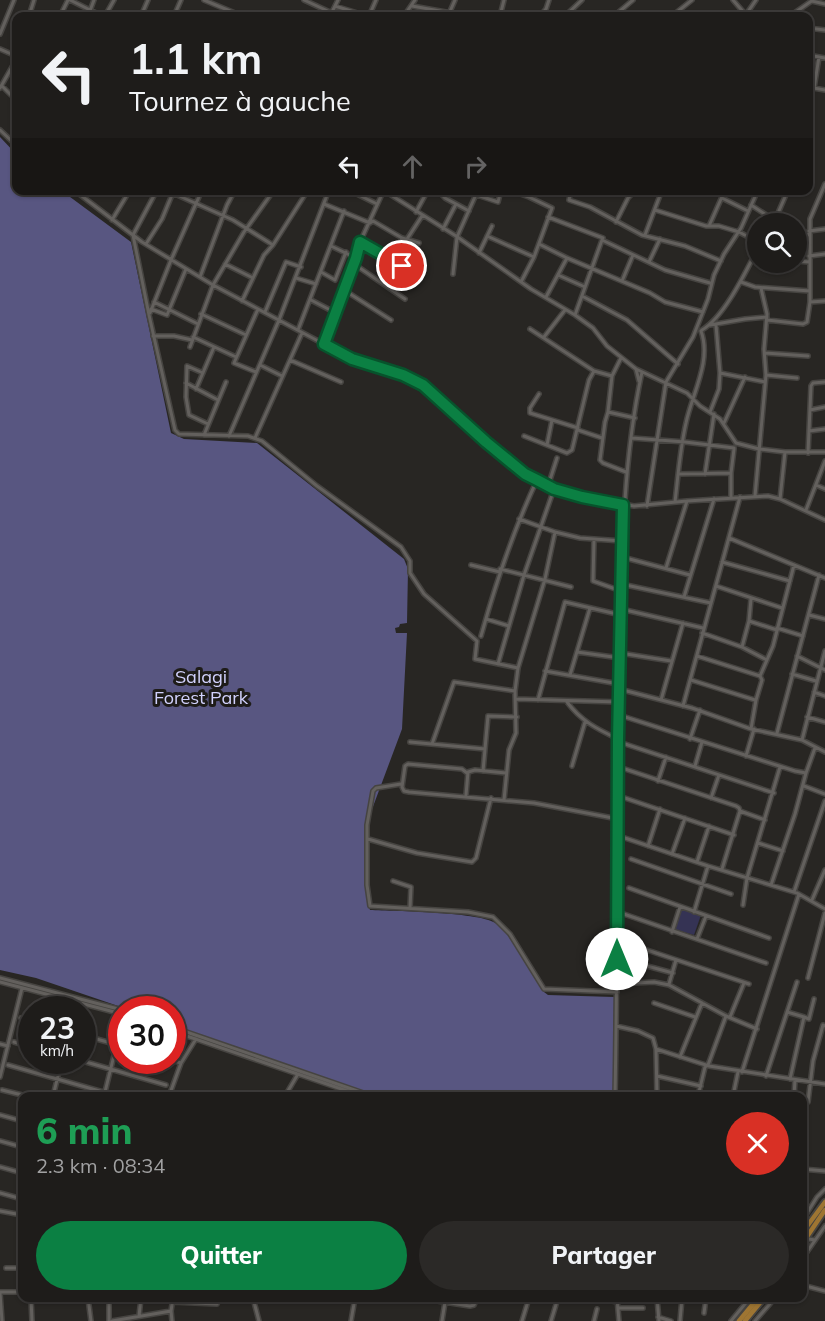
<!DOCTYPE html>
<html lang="fr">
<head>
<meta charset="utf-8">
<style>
	:root { --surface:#1e1c1a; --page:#2b2927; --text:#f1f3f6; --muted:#a1a1a2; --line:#3c3a39; --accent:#0b8043 }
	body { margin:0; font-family:Mulish,sans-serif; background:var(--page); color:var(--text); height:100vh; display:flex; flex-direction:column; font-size:22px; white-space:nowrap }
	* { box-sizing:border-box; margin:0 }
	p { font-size:20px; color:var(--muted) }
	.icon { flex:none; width:33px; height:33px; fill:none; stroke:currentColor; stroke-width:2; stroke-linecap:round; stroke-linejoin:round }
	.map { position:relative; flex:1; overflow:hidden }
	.side { position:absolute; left:18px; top:1092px; width:789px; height:210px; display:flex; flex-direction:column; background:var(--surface); border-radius:12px; box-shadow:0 2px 4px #0004,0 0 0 2px var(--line) }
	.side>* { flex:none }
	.guide { position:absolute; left:12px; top:12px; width:801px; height:183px; border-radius:12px; box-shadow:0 2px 4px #0004,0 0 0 2px var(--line); background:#1e1c1a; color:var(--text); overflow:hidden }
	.controls { position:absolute; left:747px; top:213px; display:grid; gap:12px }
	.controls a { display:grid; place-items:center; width:60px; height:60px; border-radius:50%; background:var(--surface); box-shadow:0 2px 4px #0004,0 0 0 2px var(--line); font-size:30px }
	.speed { position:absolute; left:18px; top:996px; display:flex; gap:12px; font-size:30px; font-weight:700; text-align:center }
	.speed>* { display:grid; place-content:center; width:78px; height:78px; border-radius:50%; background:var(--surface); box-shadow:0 2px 4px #0004,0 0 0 2px var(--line); line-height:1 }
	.speed small { font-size:15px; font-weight:400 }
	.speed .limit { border:9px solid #d22; background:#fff; color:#111 }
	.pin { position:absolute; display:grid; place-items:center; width:51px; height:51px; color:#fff; margin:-26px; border:3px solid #fff; border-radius:50%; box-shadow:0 2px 6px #0007 }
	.me { position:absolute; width:66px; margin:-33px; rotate:0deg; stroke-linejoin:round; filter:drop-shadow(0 0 4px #0008) }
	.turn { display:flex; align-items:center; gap:21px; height:126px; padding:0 18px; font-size:27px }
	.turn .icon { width:78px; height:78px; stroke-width:2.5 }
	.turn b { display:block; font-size:42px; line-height:51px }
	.lanes { display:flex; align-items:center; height:57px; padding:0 18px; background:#0003; justify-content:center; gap:30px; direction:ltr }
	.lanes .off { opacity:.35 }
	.round { display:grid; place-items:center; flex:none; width:63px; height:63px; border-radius:32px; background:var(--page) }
	.head { display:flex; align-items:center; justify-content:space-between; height:102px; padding:0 18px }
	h1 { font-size:36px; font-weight:800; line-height:45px; color:#1e9e55 }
	.action { display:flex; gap:12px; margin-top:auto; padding:12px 18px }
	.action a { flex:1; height:69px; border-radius:36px; background:var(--accent); color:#fff; font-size:24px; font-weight:800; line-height:69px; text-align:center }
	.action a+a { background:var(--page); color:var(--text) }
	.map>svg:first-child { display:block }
</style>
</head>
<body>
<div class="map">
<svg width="825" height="1321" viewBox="0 0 825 1321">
	<rect width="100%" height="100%" fill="#282623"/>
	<path fill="#353354" d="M681,908L701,915L694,935L674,929Z"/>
	<path fill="#585681" d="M0,137L16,154V190L62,191L131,242L171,433L184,439L257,443L404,559L408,569L407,623L400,624L399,627L395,628L396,633H407L402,729L365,828L369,907L370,910C394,911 483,912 497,924C511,934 533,976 544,992L548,995L614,997L613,1096H368L294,1072L173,1025L172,1010L127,1009L36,978L0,970Z"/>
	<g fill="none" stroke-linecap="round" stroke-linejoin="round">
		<defs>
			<path id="minor" d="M70,0L102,16
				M204,0L242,16
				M304,0L332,13
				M733,0L746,15
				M812,1L825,4
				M335,6L367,16
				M412,6L468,16
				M29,16L34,0
				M60,16L68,0
				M88,16L94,0
				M105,16L114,0
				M141,16L148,0
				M174,16L181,0
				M330,16L338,0
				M369,16L376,0
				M404,16L415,0
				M448,16L455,0
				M500,16L504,0
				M540,16L546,9L549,0
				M565,16L582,0
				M614,16L633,0
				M672,16L692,0
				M745,16L756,0
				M790,16L813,0
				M808,28L825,30
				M0,34L14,0
				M0,49L16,56
				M808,55L825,58
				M2,86L11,95L16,98
				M808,87L825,90
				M0,88L16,60
				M814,88L819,57
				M0,130L16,145
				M74,190L142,242L213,285L352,359L403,375L423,385L486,442L525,473L554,489L582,497L634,506L687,501L768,496L780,499L825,520
				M157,190L133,235L149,315L175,430L179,434L248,436L262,441L317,486L401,547L410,561V573L424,594L477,641L475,659L518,668
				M166,190L233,220L273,245
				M349,190L377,204
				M383,190L456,236L531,289L575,315L593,328L607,346L636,369L687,393L700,406L720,419L736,443L759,449L785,452L780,499
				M437,190L445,198L469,211
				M509,190L529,197L552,208L534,257L521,282
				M571,190L569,200L590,207L642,235L685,246L721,261
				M691,190L704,194L706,190
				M477,195L498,202L501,190
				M722,198L748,211
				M324,204L370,223L373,221L402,238L419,243
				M751,205L780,224
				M655,210L706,226H719L739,232L758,242
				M416,212L428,190
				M548,217L603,238
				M112,220L130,190
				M775,220L788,190
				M616,222L628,198L636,190
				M709,226L725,190
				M443,229L456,204
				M796,231L809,235
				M809,231L825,229
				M645,235L662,190
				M487,236L534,257
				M407,239L422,216
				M360,242L402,266
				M146,244L162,219L174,190
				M539,244L567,258L650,293L665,302L703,312
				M331,246L356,258
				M479,253L492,226
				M809,256L825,254
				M392,260L402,238
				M796,261L810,262
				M649,262L660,239
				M225,264L253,278
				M354,264L405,299
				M321,272L335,280L346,252
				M453,274L457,237L478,190
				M558,275L585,287
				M200,277L227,205L235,190
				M296,278L316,284
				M622,281L633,255
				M741,282L755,287L810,291
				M344,290L391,320
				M582,296L627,320L678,364
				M546,297L567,258
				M311,300L336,313
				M242,301L264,255L273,245L308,190
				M154,302L198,324
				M810,302L825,301
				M151,309L167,315L186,269
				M265,312L286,262L301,267
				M150,313L171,260L202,190
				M201,314L246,335
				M575,315L602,240L665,270L710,283
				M767,320L803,324L807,322L810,302V219L825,184
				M710,325L745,319L767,317
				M530,329L594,371L612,376
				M298,330L344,211
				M702,330C725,316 745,273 758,248
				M153,336H174L192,340
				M193,337L236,357
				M544,337L565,310
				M324,344L356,258L360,242L383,192
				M190,347L213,285L244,232L274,190
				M765,353L808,356
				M621,358L612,376L608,412L605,422L600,460L603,463L626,472
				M290,360L341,382
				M260,365L282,376
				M636,369L639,381
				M256,372L234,363L258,309
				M203,373L187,366L186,397L189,415L208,424
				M720,373L765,382
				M766,375L797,378
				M186,383L218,400
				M196,389L214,347
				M539,394L530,408V413L578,428
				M810,410L825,407
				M608,412L635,418
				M710,412L719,389L720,373L716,325
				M724,423L745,377
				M578,430L602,438
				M809,431L825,429
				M204,435L226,382
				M229,436L279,320L329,190
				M524,436L567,453L572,450L589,380L594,371
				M255,438L302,333
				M632,438L685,442L734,448
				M547,445L552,420
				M785,452H825
				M808,453L811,386L813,383L825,382
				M679,474L731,473
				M705,474L714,414
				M816,485L825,489
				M548,486L557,458
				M755,496L766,375L764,349L767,314L761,288
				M731,498V473L734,449
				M675,502C678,476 680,449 686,423C692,394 712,361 701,331
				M647,506L666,382L693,337L708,299L714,275L724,254L741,228L758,190
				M806,510L825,461
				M519,519L555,532L580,538L622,541
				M729,538L825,578
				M594,539L593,581L621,591
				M622,557L690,575
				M722,562L790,581
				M471,565L500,572
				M666,568L687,501
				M500,569L571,587
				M621,584L711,603
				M716,586L782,608
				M684,597L714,499
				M621,609L703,628
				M809,615L825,619
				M486,619L509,626
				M749,621L777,630
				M777,628L803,636
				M702,633L742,647L765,659
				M481,636C496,582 513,531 537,480
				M742,647L749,621L751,599
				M577,652L620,658
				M620,653L671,661
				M697,656L760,676
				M797,656L825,670
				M498,664L524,575L554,489
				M545,671L619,684
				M792,674L816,681
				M570,675L590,608
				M691,680L755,700
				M619,689L692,708L751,729L802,740L825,752
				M814,692L825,696
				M516,699L619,702
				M538,700L565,602L621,615
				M661,700L683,623
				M567,702C581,721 597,729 618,739
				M683,706L740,497
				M619,715L795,771L806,773L815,748
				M807,717L825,722
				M751,729L756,700L762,680L760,676L773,646L794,565
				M777,733L819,575
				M690,739L700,710
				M802,740L825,651
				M410,742L485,749
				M619,742L774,793
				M432,744L454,682L515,691
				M746,756L754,729
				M572,766L585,722
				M695,766L702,742
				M619,767L736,806L739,808L740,811L765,820
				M483,771L488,716L517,717
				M467,773L462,769L408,764L405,766L402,787L404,791L409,792L534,803L618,819
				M658,781L666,757
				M401,784L376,788L373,791L367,825V885L370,906L468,912L493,917L510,934L544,989L617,992
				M804,786L825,794
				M466,795L468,772L475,770L506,773
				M619,796L734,835
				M711,798L719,775
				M504,800L509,750L516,733L515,691L518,668L545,579L555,532
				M619,836L708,866L797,893L825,909
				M368,839L417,853L472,862L476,858L491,798
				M758,843L783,851
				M648,846L660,809
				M672,854L685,818
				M631,859L731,894
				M697,862L709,826
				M722,869L740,811
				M393,881L411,887L410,908
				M771,885L795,814L806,773
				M629,888L769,938
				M794,892L825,801
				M812,900L825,870
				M743,905L747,878L780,767
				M618,912L766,963
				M694,912L708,866
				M672,932L680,907
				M697,939L706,916
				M617,940L749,984
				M647,966L673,973
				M0,978L122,1010
				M808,978L825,913
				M0,982L122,1014
				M617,984L654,982L669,985L726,1016L757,1029
				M669,984L676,960
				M654,1003L695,1017
				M787,1012L804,1017
				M730,1017L744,983
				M21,1018L32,1021
				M616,1026L638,1031L653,1038L656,1049L657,1096
				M172,1027L372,1096
				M172,1031L362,1096
				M82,1035L122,1046
				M14,1042L32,1047
				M0,1044L8,1046
				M656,1049L709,1066L825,1084
				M680,1057L702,1003
				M79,1060L166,1085
				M171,1060L181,1063
				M8,1065L117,1096
				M742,1072L799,894
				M657,1076L701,1086
				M766,1076L797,982
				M0,1077L22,988
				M790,1079L804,1017L809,1019L814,999
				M2,1090L26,1096
				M53,1096L62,1060
				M104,1096L122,1023
				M169,1096L181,1063L196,1039
				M285,1096L298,1074
				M615,1096C618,948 616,800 620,652C622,558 622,465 642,372
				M698,1096L705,1067L708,1065L726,1016
				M733,1096L738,1072
				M794,1096L795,1080
				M808,1102L813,1061L823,1025L825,1026
				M0,1115L22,1121
				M0,1141L22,1147
				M0,1167L22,1173
				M802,1169L825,1171
				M0,1193L22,1199
				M0,1211L22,1215
				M802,1221L817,1197L825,1189
				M802,1238L815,1240
				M802,1259L825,1226
				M6,1268H22
				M802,1285L825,1291
				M0,1292H22
				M0,1293L2,1321
				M31,1298L32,1321
				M75,1298L88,1299
				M88,1298L91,1321
				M253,1298L259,1321
				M418,1298L470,1306L474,1305L477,1298
				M599,1298L617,1302
				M617,1298L619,1321
				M657,1298L659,1321
				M173,1302L217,1304L220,1298
				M618,1308H643
				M704,1313L706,1298
				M139,1316L141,1298
				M658,1317L671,1321
				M109,1321V1298
				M112,1321L171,1311
				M172,1321L171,1311L173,1298
				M351,1321L355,1298
				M442,1321L445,1302
				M522,1321L529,1298
				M551,1321L558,1298
				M594,1321L597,1309
				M680,1321L682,1298
				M731,1321L750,1298
				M755,1321L775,1298"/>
			<path id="major" d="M802,1233L825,1202
				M802,1244L825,1210
				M739,1321L758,1298
				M745,1321L764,1298"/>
		</defs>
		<use href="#minor" stroke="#464441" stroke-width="6"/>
		<use href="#major" stroke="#464441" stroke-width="8"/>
		<use href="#minor" stroke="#63605d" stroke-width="3"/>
		<use href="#major" stroke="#9e7532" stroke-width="4.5"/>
	</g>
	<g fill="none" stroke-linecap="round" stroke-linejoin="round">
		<defs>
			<path id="route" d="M402,266L360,242L356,258L324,344L352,359L403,375L423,385L486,442L525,474L537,480L554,489L582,497L623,505L618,739L617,959"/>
		</defs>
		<use href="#route" stroke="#07532c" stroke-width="15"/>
		<use href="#route" stroke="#0b8043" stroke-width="10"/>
	</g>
	<g text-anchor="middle" stroke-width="6" stroke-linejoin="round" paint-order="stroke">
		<g font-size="18" fill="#d2d2fd" stroke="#1e1c19">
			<text x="201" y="683">Salagi<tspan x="201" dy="21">Forest Park</tspan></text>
		</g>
	</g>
</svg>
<div class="controls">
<a><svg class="icon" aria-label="search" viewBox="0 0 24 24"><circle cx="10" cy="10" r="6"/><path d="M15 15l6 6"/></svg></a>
</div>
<div class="speed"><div>23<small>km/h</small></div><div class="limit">30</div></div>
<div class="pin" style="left:402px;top:266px;background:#d93025"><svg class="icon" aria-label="arrive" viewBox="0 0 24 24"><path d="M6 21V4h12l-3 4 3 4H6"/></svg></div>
<svg class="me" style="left:617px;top:959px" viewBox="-20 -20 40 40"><circle r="19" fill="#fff"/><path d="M0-13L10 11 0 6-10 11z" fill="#0b8043"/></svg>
<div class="guide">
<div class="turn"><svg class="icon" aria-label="left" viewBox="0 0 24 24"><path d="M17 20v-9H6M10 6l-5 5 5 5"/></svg><div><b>1.1 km</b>Tournez à gauche</div></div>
<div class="lanes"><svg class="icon" aria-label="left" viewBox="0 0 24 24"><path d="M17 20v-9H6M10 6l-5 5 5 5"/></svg><svg class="icon off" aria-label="ahead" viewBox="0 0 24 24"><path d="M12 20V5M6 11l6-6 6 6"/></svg><svg class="icon off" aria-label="right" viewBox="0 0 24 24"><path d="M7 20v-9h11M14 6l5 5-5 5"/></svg></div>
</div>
<section class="side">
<div class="head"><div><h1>6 min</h1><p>2.3 km · 08:34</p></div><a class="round" style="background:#d93025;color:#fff"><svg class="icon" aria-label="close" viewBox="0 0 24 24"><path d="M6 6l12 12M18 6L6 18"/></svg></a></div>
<div class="action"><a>Quitter</a><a>Partager</a></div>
</section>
</div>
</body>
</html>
